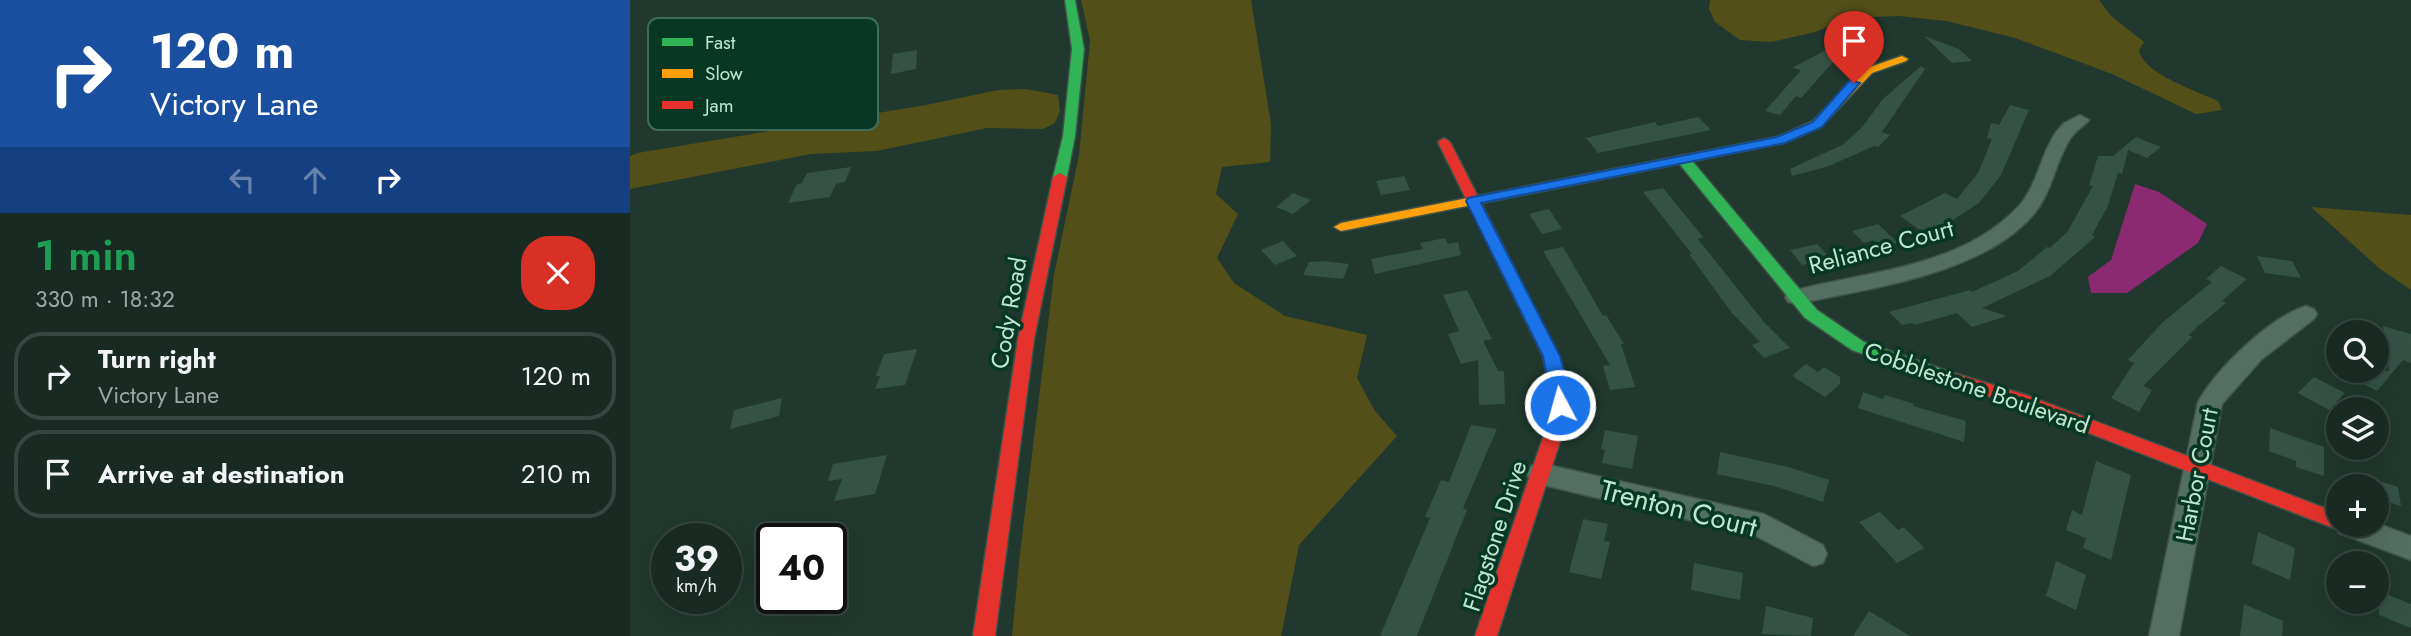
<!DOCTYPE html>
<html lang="en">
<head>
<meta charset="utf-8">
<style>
	:root { --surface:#182a22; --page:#25362f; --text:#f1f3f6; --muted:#9fa7a5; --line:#364640 }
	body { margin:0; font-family:Jost,sans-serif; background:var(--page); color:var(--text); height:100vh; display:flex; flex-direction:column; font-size:26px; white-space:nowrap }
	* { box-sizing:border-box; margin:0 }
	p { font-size:23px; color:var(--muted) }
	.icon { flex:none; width:38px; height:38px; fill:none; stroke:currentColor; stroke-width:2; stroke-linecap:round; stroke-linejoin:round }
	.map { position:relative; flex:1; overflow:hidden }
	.details { display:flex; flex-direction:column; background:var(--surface); width:630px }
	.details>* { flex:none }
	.banner { background:#1a4fa0; color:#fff; overflow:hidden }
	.fabs { position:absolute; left:1696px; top:320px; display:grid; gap:14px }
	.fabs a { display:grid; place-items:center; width:63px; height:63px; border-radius:50%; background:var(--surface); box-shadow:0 7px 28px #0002,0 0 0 2px var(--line); font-size:35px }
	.speed { position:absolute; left:21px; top:523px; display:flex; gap:14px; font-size:35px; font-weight:700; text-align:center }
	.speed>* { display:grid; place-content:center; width:91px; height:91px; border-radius:50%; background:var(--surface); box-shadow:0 7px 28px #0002,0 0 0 2px var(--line); line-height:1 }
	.speed small { font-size:18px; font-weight:400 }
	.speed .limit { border:4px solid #111; border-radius:10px; background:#fff; color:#111 }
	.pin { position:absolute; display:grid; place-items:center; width:60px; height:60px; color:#fff; margin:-72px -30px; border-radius:50% 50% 50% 0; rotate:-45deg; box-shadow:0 0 7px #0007 }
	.pin .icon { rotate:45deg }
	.me { position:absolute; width:77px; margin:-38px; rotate:354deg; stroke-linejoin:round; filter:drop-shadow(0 0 5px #0008) }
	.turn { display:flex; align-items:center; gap:24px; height:147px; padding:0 35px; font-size:32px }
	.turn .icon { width:91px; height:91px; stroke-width:2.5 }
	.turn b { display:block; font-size:49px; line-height:60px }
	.lanes { display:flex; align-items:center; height:66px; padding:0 35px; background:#0003; justify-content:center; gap:35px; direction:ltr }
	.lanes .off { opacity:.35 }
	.round { display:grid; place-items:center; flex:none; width:74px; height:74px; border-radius:28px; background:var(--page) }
	.summary { display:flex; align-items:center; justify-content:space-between; height:119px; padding:0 35px }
	h1 { font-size:42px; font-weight:600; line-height:52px; color:#1e9e55 }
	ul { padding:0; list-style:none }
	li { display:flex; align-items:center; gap:21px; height:88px; margin:0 14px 10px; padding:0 21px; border:4px solid var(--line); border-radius:28px }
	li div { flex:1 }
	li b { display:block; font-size:26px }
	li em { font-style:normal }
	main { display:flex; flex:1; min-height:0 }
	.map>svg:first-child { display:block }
</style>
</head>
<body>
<main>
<section class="details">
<div class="banner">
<div class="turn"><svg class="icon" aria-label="right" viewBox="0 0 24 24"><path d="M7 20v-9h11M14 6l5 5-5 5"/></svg><div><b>120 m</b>Victory Lane</div></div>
<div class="lanes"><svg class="icon off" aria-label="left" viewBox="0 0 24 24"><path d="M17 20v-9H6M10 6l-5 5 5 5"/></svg><svg class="icon off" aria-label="ahead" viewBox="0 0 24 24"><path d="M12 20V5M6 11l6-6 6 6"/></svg><svg class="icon" aria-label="right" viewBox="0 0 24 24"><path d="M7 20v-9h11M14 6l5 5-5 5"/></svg></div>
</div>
<div class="summary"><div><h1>1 min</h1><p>330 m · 18:32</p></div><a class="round" style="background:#d93025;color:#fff"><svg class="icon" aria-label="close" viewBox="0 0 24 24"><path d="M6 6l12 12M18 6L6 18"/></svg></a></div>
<ul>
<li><svg class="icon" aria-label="right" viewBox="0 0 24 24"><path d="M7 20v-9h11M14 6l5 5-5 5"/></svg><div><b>Turn right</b><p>Victory Lane</p></div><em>120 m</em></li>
<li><svg class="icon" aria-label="arrive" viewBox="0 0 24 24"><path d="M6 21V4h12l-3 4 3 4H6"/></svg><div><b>Arrive at destination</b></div><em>210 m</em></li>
</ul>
</section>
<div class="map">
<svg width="1781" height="636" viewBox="0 0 1781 636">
	<rect width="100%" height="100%" fill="#20382d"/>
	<path fill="#534f19" d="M451,0H621L641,124L640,162L592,167L586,194L608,214L587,258L604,283L655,316L737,335L727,378L745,411L767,436L669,545L651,636H382L390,553L424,275L449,155L460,41Z
		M1080,0H1469L1481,16L1514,42L1509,50C1513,74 1567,91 1588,101L1592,110L1566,114L1482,74L1385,38L1316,21L1269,16L1218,18L1185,32L1141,42L1110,40L1085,22L1079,9Z
		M396,89L428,95L430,111L425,123L413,129L357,128L247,151L181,154L0,189V156L7,153L296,105L368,90Z
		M1681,207L1781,215V290L1750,269Z"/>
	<path fill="#8b2971" d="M1505,184L1529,192L1577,224L1568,243L1497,293H1461L1458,277L1481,260Z"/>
	<path fill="#345346" d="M1222,36L1228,48L1203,62L1171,98L1166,96L1150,115L1135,111L1171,70L1162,68Z
		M1294,36L1329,49L1342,61L1322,63Z
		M287,50L286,69L261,74L263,54Z
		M1291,66L1295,69L1252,132L1260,135L1248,147L1244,146L1199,166L1162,176L1160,169L1214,144L1233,126L1253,99Z
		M1380,105L1399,110L1371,175L1349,203L1320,222L1294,233L1270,216L1315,193L1327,199L1348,173L1362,139L1357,138L1361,123L1369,125Z
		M1068,117L1081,130L968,153L956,138L1025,122L1028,126Z
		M1506,137L1531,147L1517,158L1498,150L1492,174L1488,173L1478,206L1462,235L1465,237L1456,245L1420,276L1352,308L1377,316L1342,327L1327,313L1285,325L1282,323L1272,325L1259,312L1340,290L1342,292L1388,271L1417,247L1420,248L1438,231L1463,186L1459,185L1468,156H1483Z
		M221,167L215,182L206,184L200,197L158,203L167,184L172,183L177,173Z
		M774,176L780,190L751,195L746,181Z
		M1033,188L1073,237L1068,239L1134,322L1160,348L1134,358L1122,345L1130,342L1102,313L1059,254H1062L1013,192Z
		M663,193L681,200L663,214L646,207Z
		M919,209L932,229L912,234L899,214Z
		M1248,224L1268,243L1250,248L1243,240L1234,243L1222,231Z
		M815,238L818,244L828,242L831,255L745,274L741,259L793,249L790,243Z
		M653,241L667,256L645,265L631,250Z
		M1187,244L1200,258L1172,265L1160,250Z
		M933,247L973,316L976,315L994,344H991L1005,387L980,390L973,366L980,365L913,251Z
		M1627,256L1662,261L1671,278L1635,273Z
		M694,261L719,264L713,279L673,275L679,262Z
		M1591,266L1617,279L1592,301L1596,303L1567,327L1559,335L1562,337L1513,386L1522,390L1509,412L1481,398L1504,363L1498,360L1533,322L1582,282L1576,279Z
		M837,290L862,339L853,341L868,371H874L875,404L849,405L848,360L831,364L818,334L829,331L813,295Z
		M1753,326L1781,334V363L1773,360L1747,391L1708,371H1759Z
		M287,349L275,385L245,389L250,376H246L254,354Z
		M1176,364L1188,372L1194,367L1210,377V384L1195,397L1162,376Z
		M1684,377L1715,393L1699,410L1668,393Z
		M1233,392L1253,399L1255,395L1284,404L1283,406L1336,421L1334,442L1228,408Z
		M152,398L149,416L100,429L104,410Z
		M841,425L867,429L833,508L837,510L787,636H750L800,518L795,517L811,480L819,482Z
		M1640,428L1694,447V476L1666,467V461L1639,451Z
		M975,430L1008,436L1002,469L972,463L975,450L971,449Z
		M1090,452L1158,467L1199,480L1193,502L1144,486L1087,474Z
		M257,455L245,494L204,501L212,479L198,481L203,464Z
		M1466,461L1501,475L1481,560L1453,548L1456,538L1436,530L1442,510L1452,515Z
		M1746,480L1768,487L1771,506L1746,498Z
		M1250,512L1268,530L1274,527L1294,548L1267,563L1229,522Z
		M953,519L978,524L974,541L980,542L971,579L939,572Z
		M1628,532L1665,548L1660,580L1622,564Z
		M1426,561L1456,575L1446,610L1416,596Z
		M1064,563L1113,573L1110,600L1061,590Z
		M1749,591L1781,604V628L1749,615Z
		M1614,604L1653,621L1652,636H1610Z
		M1136,606L1183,618L1181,636L1132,634Z
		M1239,611L1280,636H1223Z"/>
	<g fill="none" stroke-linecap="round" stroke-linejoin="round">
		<defs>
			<path id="street" d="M1450,115L1459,120C1453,127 1445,131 1440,139C1425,163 1422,193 1403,215C1351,275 1239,288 1166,304L1158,302L1155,297L1158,292C1235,271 1328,269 1387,208C1407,188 1410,155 1426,132L1434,123Z
				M1676,306L1684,309L1687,314L1684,319L1632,359L1592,404L1549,636H1519L1568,402C1586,369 1640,317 1676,306Z
				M910,463L1134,514L1193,545L1197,554L1193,563L1183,566L1126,536L901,482L897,474L901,466Z
				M1708,519V525L1746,523L1781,536V560L1709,533L1705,525Z"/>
			<path id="fast" d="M435,0H445L454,49L445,136L437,177L430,181L423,177L433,136L442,49Z
				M1053,155L1058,156L1187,310L1234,342L1323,373L1325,377L1323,381H1311L1222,350L1175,318L1048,162V156Z"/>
			<path id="slow" d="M1272,56L1278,59L1276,61L1242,73L1191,127L1154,143L711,231L704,227L711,223L1147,137L1183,121L1234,69Z"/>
			<path id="jam" d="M814,138L820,142L929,356L936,391L935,426L867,636H845L917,426L920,391L913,356L808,142Z
				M430,173L437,177L404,339L365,636H343L388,339L423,177Z
				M1317,371L1396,395L1708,513V525H1716L1708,529L1701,527L1384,404L1311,381L1309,377L1311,373Z"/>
		</defs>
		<use href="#street" stroke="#3e5348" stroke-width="3"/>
		<use href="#fast" stroke="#3e5348" stroke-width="3"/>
		<use href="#slow" stroke="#3e5348" stroke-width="3"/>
		<use href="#jam" stroke="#3e5348" stroke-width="3"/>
		<use href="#street" fill="#536f62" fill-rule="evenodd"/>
		<use href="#fast" fill="#30b455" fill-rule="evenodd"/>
		<use href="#slow" fill="#ff9f0a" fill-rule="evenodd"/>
		<use href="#jam" fill="#e5322d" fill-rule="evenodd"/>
	</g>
	<path fill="#1a73e8" stroke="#114b97" stroke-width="2" d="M1220,80L1230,83L1192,127L1155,143L851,203L930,356C934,372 943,395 936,410H923L913,356L836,201L838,198L1147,137L1183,122Z"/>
	<g text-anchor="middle" stroke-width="7" stroke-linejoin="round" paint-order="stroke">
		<g font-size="24" fill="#bfe6d1" stroke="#083824">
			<text transform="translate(1251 247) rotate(-15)" y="8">Reliance Court</text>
			<text transform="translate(379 313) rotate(-80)" y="8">Cody Road</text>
			<text transform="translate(1347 388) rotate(19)" y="8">Cobblestone Boulevard</text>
			<text transform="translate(1567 475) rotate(-79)" y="8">Harbor Court</text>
			<text transform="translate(865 536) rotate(-72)" y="8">Flagstone Drive</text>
		</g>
		<g font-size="28" fill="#bfe6d1" stroke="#083824">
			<text transform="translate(1049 508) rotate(14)" y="10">Trenton Court</text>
		</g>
	</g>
	<rect x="18" y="18" width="230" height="112" rx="10" fill="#083824" stroke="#3f6c58" stroke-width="2"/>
	<rect x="32" y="38" width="31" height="8" fill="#30b455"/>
	<rect x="32" y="69" width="31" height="9" fill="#ff9f0a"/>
	<rect x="32" y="101" width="31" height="8" fill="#e5322d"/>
	<g font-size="19" fill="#bfe6d1">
		<text x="75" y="49">Fast</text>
		<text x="75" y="80">Slow</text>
		<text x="75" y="112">Jam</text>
	</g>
</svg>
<div class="fabs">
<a><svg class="icon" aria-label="search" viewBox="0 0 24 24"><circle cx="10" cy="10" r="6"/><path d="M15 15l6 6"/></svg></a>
<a><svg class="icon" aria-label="layers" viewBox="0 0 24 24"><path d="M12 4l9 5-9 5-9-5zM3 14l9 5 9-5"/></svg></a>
<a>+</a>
<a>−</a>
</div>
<div class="speed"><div>39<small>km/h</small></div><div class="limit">40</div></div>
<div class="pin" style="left:1224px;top:83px;background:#d93025"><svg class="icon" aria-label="arrive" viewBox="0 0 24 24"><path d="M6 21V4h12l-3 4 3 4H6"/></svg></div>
<svg class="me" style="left:930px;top:405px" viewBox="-20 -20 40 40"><circle r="17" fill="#1a73e8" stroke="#fff" stroke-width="3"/><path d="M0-11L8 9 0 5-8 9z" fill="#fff"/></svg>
</div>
</main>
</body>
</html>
